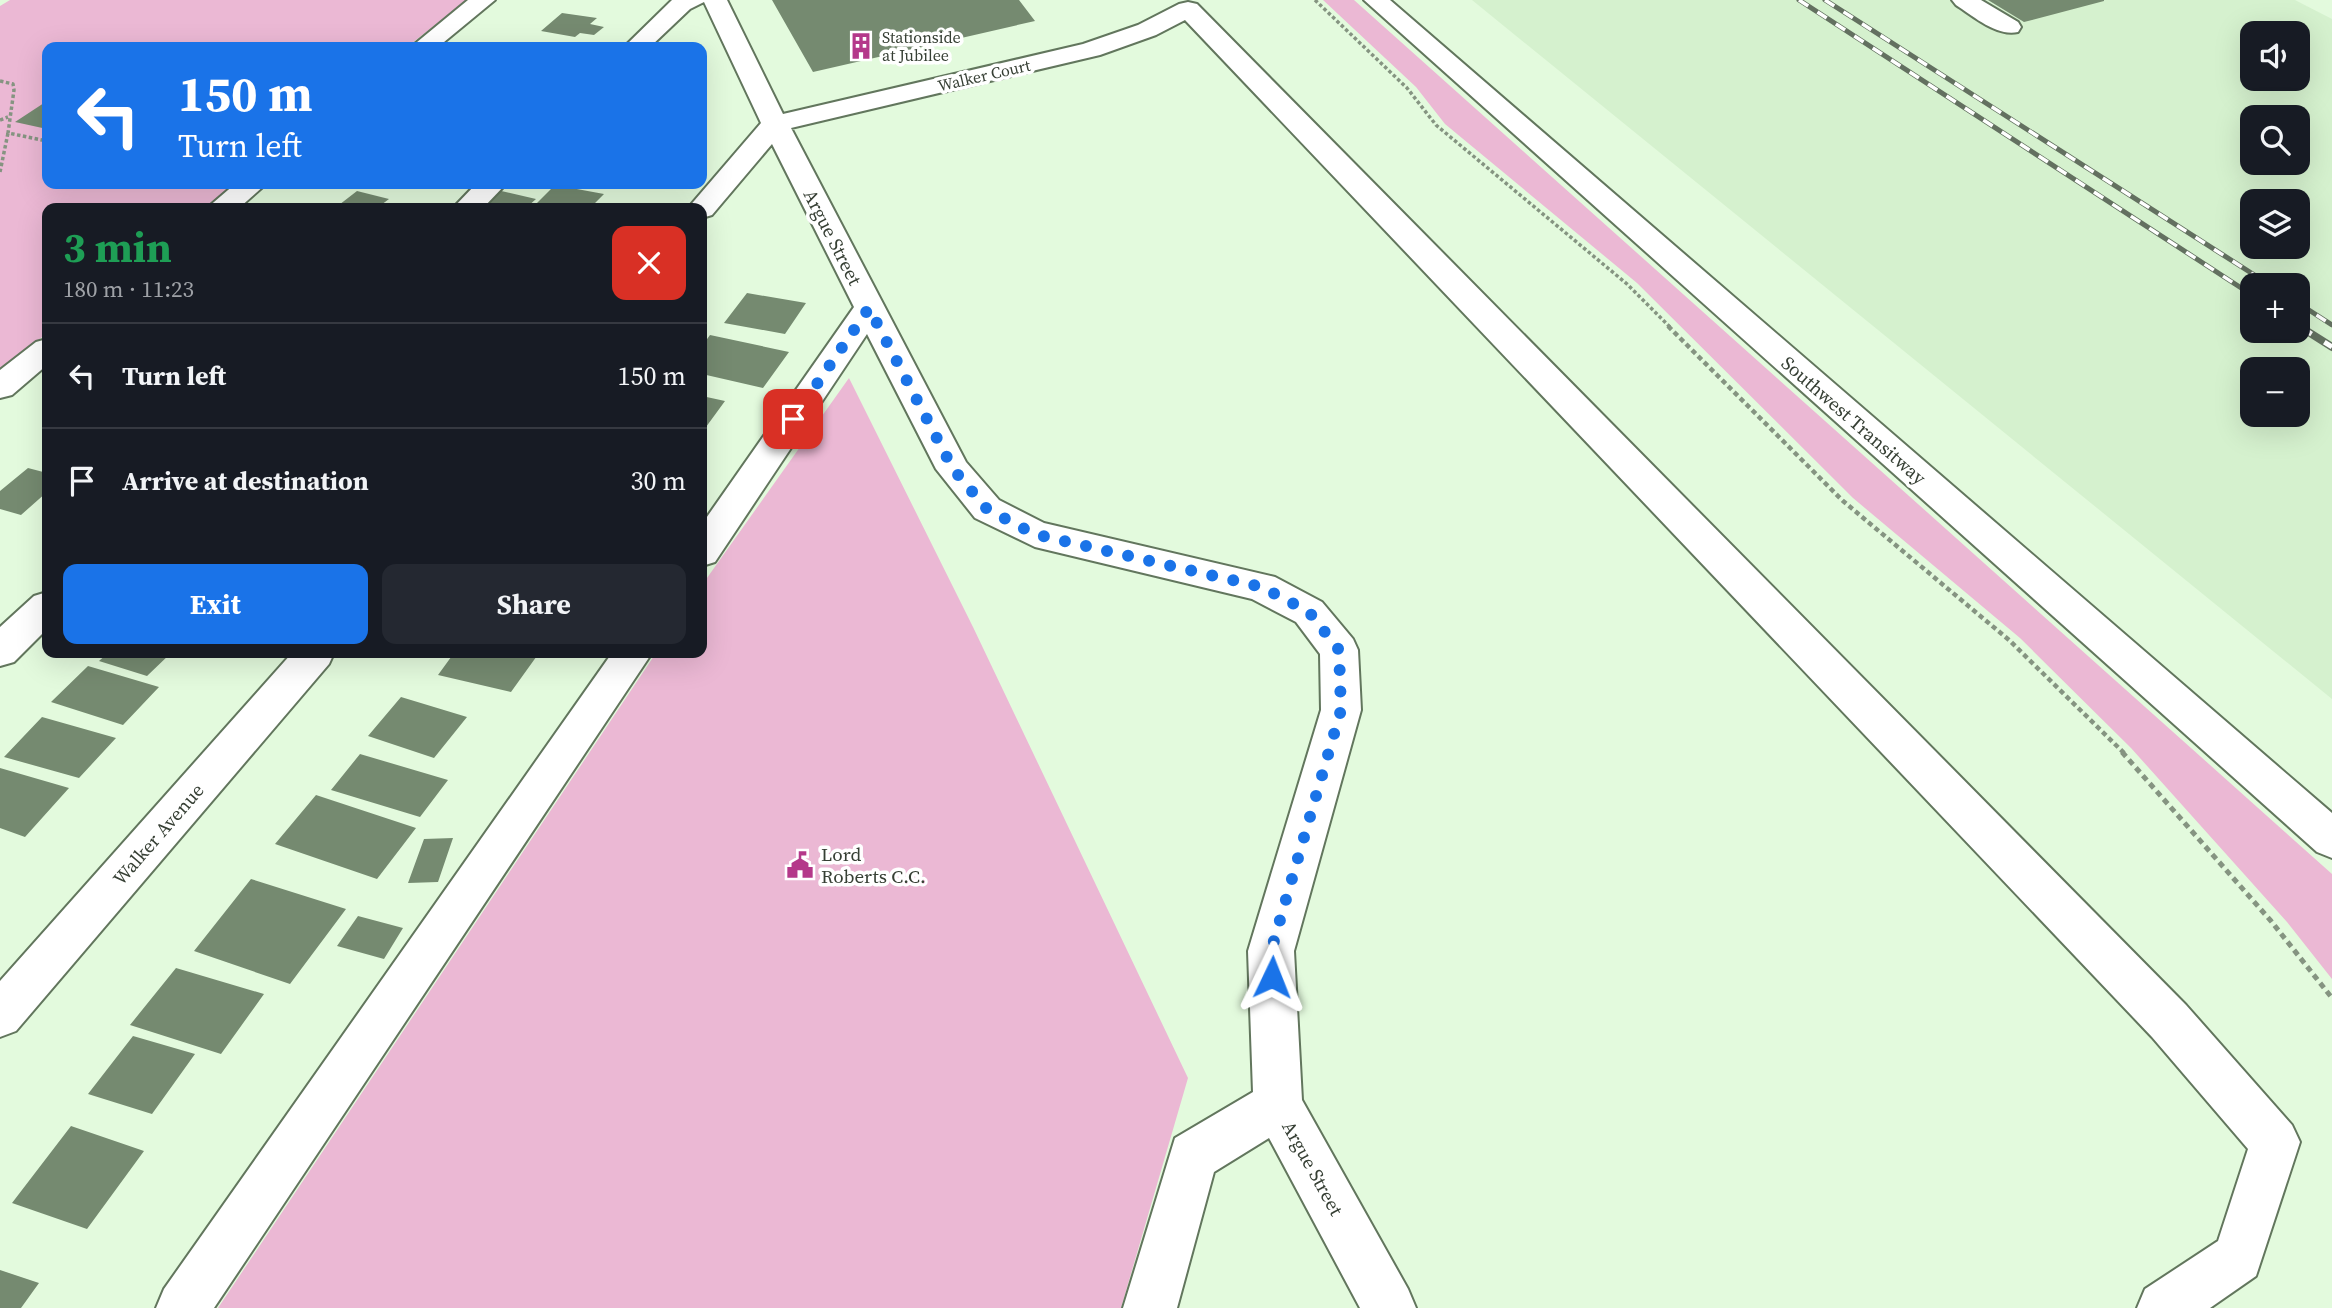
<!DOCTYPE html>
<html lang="en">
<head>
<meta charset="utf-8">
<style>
	:root { --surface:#171b24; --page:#242831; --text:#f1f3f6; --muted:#9ea1a6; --line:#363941; --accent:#1a73e8 }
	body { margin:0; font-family:"Source Serif 4",serif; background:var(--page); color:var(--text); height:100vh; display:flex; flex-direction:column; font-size:26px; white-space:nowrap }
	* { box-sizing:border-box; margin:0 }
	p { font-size:23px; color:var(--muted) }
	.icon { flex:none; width:38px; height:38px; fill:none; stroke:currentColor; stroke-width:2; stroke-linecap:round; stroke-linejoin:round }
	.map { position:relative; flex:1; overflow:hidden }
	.side { position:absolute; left:42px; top:203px; width:665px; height:455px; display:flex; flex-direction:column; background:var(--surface); border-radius:14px; box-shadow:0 7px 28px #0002 }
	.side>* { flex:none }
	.banner { position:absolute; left:42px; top:42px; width:665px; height:147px; border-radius:14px; box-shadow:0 7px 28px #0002; background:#1a73e8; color:#fff; overflow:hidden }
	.buttons { position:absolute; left:2240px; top:21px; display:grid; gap:14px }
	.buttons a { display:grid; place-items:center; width:70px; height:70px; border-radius:14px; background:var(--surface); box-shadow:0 7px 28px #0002; font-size:35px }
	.pin { position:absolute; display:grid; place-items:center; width:60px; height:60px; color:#fff; margin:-30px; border-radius:14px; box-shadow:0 4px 10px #0006 }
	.me { position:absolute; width:77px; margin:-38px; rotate:2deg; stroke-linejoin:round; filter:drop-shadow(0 0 5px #0008) }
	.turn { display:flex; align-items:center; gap:24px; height:147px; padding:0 21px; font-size:32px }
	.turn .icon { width:91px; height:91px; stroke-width:2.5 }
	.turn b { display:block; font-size:49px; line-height:60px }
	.round { display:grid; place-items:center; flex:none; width:74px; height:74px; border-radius:14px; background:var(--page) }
	.overview { display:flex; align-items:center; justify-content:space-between; height:119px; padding:0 21px }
	h1 { font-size:42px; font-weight:700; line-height:52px; color:#1e9e55 }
	.button { display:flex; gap:14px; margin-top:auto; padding:14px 21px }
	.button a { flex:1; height:80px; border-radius:14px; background:var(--accent); color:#fff; font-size:28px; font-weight:700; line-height:80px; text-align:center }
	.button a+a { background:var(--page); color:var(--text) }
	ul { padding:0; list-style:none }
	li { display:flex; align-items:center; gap:21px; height:105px; padding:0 21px; border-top:2px solid var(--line) }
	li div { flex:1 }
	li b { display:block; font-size:26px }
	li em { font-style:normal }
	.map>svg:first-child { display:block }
</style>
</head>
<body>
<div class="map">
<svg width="2332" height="1308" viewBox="0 0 2332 1308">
	<rect width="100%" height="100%" fill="#e3fadd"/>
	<path fill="#d5f1ce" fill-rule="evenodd" d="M1472,0H2295L2332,19V699ZM2252,33H2298V79H2252ZM2252,117H2298V163H2252ZM2252,201H2298V247H2252ZM2252,285H2298V331H2252ZM2252,369H2298V415H2252Z"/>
	<path fill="#ebb8d4" d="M10,0H467L407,47H47V184H235L205,208H47V333L0,371V6Z
		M1323,0H1354L2332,874V979L2287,922L2131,748L2020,638L1853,498L1637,283L1445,124L1416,87Z
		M849,378L973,627L1188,1078L1121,1308H218L656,653H702V585Z"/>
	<path fill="#758a70" d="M772,0H1019L1035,21L813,72Z
		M1988,0H2104V1L2024,22Z
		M562,13L597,18L590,24L604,27L594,35L580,33L575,37L541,31Z
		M47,101V129L15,122Z
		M555,185L604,194L590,208H532Z
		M497,190L536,199L526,208H478Z
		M357,191L389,199L377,208H335Z
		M747,293L806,303L785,334L724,323Z
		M710,335L789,352L763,388L702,374V346Z
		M702,396L725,401L706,427L702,426Z
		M28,468L47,473V492L21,515L0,509V491Z
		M108,653H171L147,676L99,661Z
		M454,653H539L511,692L438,675Z
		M88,666L159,687L123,725L51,702Z
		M401,697L467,717L434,758L368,736Z
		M42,717L116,738L79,778L4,757Z
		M360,754L448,780L420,817L331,790Z
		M0,768L69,788L25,837L0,828Z
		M316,795L416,828L377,879L275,844Z
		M453,838L438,882L408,883L424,839Z
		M251,879L346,909L290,984L194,951Z
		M358,916L403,928L384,959L337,946Z
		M176,968L264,994L221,1054L130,1025Z
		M133,1036L195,1054L152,1114L88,1094Z
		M71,1126L144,1151L87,1229L12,1203Z
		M0,1270L39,1283L21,1308H0Z"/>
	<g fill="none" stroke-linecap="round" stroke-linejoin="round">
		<defs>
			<path id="minor" d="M468,0H495L438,47H411Z
				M672,0H727L783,114L1083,44L1138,25L1179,4L1188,2L1197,4L2186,1005L2292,1125L2300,1142L2256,1276L2210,1308H2137L2145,1289L2218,1241L2248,1149L2152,1037L1185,20L1156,35L1100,55L791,128L966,462L999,500L1044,523L1275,577L1322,602L1353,639L1358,650L1361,710L1294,951L1302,1100L1408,1289L1416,1308H1360L1269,1138L1214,1172L1177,1308H1123L1175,1138L1253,1092L1248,951L1321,710L1320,654L1296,622L1252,599L1035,547L975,518L936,469L867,334L715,562L702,566V524L854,307L772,144L712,215L702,218V208H688L761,123L704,2L690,9L650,47H624Z
				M1364,0H1390L2332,813V858L2317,852Z
				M1952,0H1981L2018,22L2021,27L2018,32C1997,37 1973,16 1956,5Z
				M235,184H266L239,208H207Z
				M476,184H506L483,208H453Z
				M47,339V365L12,395L0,398V370L36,342Z
				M47,592V629L14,662L0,666V627L34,596Z
				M292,653H334L329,664L16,1031L0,1037V981Z
				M612,653H652L214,1308H156L164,1289Z"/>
		</defs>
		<use href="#minor" stroke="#62765d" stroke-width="4"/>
		<path stroke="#859481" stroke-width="3.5" stroke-dasharray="3.5 2.5" stroke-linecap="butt" d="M1315,0L1407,88L1436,125L1627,284L1670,327
			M0,81L13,84L14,90L8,133L47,141
			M0,120L8,117
			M0,172L8,133"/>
		<path stroke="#859481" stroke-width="4.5" stroke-dasharray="5 3.5" stroke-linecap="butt" d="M1668,326L1843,501L2009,640L2124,753"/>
		<path stroke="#859481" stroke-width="5" stroke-dasharray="6 4.5" stroke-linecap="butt" d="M2122,752L2271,921L2332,998"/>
		<use href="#minor" fill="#fff" fill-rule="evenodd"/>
		<defs>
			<path id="rail-far1" d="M1799,0L2252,295
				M1825,0L2270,285
				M2298,303L2332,325
				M2298,325L2302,327"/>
			<path id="rail" d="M2299,326L2332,347"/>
		</defs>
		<use href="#rail-far1" stroke="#637060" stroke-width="5"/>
		<use href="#rail" stroke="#637060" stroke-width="8"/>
		<use href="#rail-far1" stroke="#fff" stroke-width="3.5" stroke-dasharray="11" stroke-linecap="butt"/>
		<use href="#rail" stroke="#fff" stroke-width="5" stroke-dasharray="15" stroke-linecap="butt"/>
	</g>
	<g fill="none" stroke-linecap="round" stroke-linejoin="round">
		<path stroke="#1a73e8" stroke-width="12" stroke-dasharray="0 21.6" d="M793,419L869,308L953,469L987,509L1034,534L1262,587L1309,612L1339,650L1341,710L1271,951L1272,977"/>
	</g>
	<defs>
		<symbol id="building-bare" viewBox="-9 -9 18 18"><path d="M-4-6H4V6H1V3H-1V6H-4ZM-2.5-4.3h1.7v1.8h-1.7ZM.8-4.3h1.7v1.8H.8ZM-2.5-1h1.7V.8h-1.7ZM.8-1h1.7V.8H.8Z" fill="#b4388a" stroke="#fff" stroke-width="2.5" paint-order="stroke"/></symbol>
		<symbol id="civic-bare" viewBox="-9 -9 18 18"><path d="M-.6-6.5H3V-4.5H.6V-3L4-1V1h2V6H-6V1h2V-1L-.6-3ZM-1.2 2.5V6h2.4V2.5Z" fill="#b4388a" stroke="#fff" stroke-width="2.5" paint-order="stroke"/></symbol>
	</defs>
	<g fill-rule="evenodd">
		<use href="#building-bare" x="842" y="27" width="38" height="38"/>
		<use href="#civic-bare" x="781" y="846" width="38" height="38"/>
	</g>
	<g text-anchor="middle" stroke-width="7" stroke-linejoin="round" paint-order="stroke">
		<g font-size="16" fill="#363f34" stroke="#fff" text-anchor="start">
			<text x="882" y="43">Stationside<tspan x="882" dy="18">at Jubilee</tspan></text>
		</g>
		<g font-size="16" fill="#363f34" stroke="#fff">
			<text transform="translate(984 75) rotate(-13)" y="6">Walker Court</text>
		</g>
		<g font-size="19" fill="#363f34" stroke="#fff">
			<text transform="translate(833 237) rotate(63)" y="7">Argue Street</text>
			<text transform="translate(1854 420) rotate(41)" y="7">Southwest Transitway</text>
			<text transform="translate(158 834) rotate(-49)" y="7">Walker Avenue</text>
			<text transform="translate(1313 1168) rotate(61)" y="7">Argue Street</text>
		</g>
		<g font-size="19" fill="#363f34" stroke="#fff" text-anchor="start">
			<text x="821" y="861">Lord<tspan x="821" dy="22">Roberts C.C.</tspan></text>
		</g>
	</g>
</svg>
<div class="buttons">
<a><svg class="icon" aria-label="sound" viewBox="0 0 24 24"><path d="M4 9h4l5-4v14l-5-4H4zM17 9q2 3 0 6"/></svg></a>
<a><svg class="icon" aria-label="search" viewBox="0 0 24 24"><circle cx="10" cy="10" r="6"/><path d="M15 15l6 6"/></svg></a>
<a><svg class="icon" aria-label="layers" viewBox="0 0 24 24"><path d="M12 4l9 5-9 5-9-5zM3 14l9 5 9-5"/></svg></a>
<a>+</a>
<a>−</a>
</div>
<div class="pin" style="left:793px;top:419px;background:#d93025"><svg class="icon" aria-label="arrive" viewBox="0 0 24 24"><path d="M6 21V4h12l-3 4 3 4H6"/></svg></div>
<svg class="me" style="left:1272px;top:977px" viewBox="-20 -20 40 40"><path d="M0-17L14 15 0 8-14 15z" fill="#1a73e8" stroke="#fff" stroke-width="4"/></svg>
<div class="banner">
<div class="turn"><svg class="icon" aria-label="left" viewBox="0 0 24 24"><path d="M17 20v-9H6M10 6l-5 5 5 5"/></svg><div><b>150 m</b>Turn left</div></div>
</div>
<section class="side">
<div class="overview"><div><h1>3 min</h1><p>180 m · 11:23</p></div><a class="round" style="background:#d93025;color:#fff"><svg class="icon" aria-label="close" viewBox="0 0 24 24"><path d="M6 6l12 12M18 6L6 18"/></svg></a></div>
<ul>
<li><svg class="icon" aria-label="left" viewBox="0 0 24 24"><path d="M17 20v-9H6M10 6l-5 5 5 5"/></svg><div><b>Turn left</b></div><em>150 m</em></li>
<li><svg class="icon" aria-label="arrive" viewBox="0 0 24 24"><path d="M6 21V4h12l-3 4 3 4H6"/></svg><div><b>Arrive at destination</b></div><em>30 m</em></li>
</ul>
<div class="button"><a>Exit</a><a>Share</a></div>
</section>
</div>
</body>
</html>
